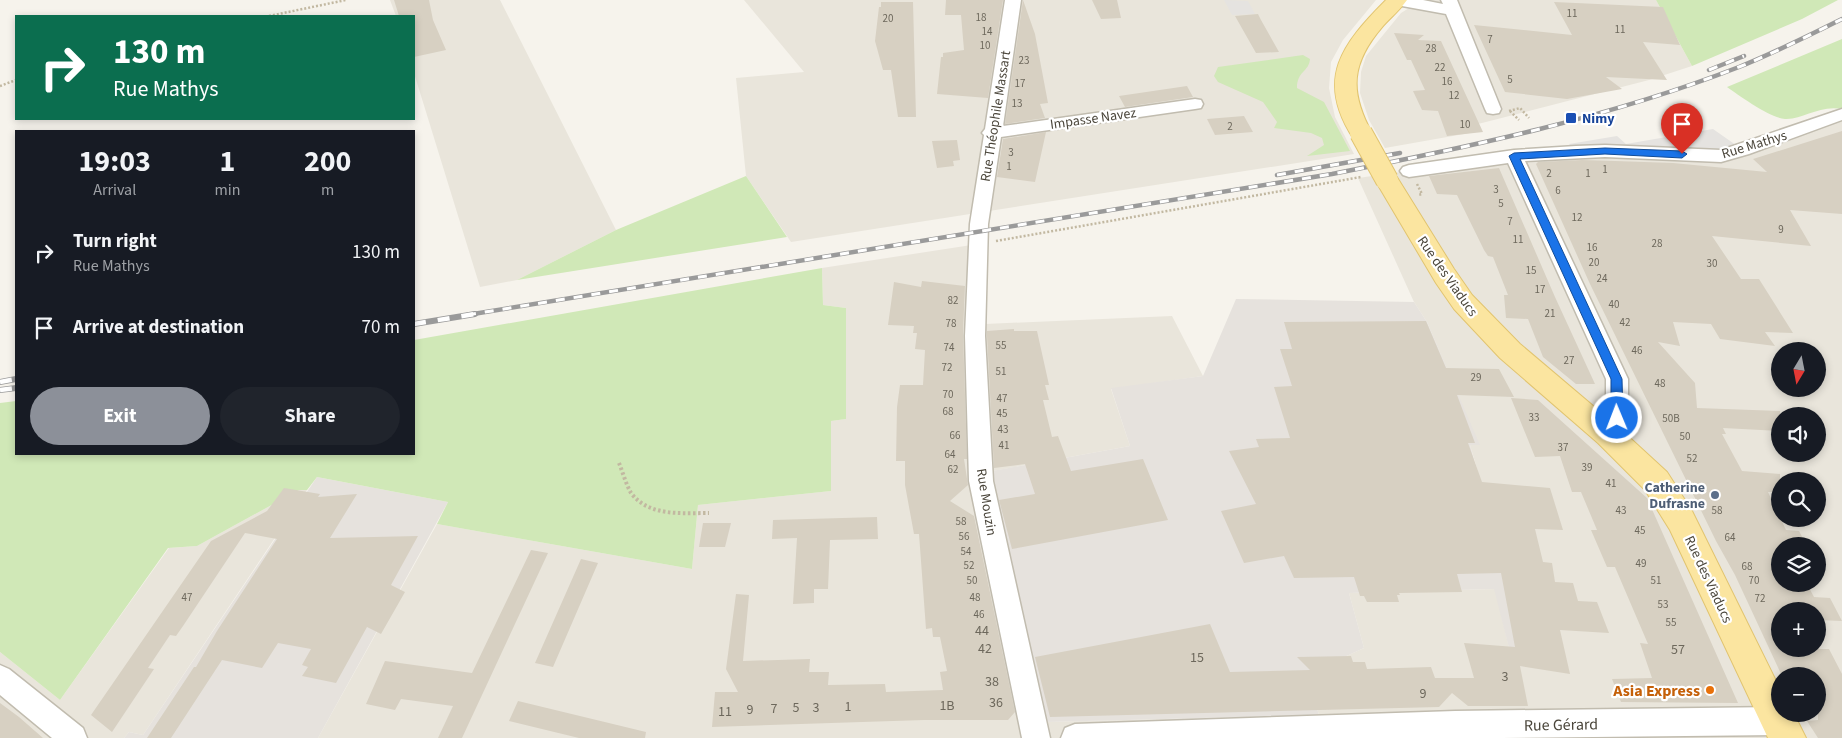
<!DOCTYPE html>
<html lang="en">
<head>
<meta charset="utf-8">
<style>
	:root { --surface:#171b24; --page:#20242c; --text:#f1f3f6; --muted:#9ea1a6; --accent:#8c9099 }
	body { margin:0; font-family:"Source Sans 3",sans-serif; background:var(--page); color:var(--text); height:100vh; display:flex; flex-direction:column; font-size:19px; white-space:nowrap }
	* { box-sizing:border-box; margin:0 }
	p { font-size:16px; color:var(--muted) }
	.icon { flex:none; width:28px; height:28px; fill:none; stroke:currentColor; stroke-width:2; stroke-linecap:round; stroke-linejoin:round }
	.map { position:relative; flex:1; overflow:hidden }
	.drawer { position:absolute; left:15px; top:130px; width:400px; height:325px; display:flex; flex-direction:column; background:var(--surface); border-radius:0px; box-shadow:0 2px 8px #0003 }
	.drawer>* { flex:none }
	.banner { position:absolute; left:15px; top:15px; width:400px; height:105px; border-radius:0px; box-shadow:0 2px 8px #0003; background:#0b6e4f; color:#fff; overflow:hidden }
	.needle { width:32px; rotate:190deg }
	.buttons { position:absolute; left:1771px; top:342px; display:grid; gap:10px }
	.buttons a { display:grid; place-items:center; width:55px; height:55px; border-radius:50%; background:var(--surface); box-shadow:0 2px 8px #0003; font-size:25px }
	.pin { position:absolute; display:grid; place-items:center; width:42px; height:42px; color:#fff; margin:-51px -21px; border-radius:50% 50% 50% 0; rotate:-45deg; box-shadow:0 0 5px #0007 }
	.pin .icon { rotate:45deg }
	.me { position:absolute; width:55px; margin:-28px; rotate:359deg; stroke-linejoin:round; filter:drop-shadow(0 0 4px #0008) }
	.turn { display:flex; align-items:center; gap:18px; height:105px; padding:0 15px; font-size:22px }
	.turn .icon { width:65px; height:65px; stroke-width:2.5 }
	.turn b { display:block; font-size:35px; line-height:42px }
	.eta { display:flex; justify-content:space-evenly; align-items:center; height:85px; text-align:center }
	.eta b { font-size:30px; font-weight:700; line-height:35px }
	.action { display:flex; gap:10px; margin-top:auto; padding:10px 15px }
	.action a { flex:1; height:58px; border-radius:30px; background:var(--accent); color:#fff; font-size:20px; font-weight:700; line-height:58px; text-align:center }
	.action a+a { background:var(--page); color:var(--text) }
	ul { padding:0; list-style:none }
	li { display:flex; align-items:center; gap:15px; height:75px; padding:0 15px }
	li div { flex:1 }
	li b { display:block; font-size:19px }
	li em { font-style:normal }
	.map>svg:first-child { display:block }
</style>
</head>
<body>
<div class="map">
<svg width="1842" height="738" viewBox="0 0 1842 738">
	<rect width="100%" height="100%" fill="#f6f3ec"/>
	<path fill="#e9e5db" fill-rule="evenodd" d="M390,0H500L616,230L517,280L480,287L414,73V16H396Z
		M744,0H1376L1343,40L1331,62L1329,88L1335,117L1354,154L791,242L746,176L736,78L804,72Z
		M1422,0H1656L1692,66L1649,80L1478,124L1481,131L1385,148L1369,120L1360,93L1361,72L1366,56L1401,13Z
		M1842,114V738H318L437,524L692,569L698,505L831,491V421L846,419V308L823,305L822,268L978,244L985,324L1172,316L1203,376L1111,389L1130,446L993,471L1047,722L1319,715L1307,674L1364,648L1349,593L1495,589L1513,664L1485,496L1470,445H1479L1427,322L1414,302L1358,178L1514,156H1721ZM1780,351H1818V389H1780ZM1780,416H1818V454H1780ZM1780,481H1818V519H1780ZM1780,546H1818V584H1780ZM1780,611H1818V649H1780ZM1780,676H1818V714H1780Z
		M299,490H307L143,735L129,732L124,738H0V652L60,700L169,548L197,546Z"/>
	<path fill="#e6e2dd" d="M1236,299L1414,302L1427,322L1480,445H1470L1484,496L1532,527L1513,664L1494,589L1349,593L1364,648L1307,674L1319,715L1047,722L992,471L1130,446L1111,388L1203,376Z
		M317,477L448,502L318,738H124L129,732L143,735Z"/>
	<path fill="#d0e8b7" d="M1656,0H1838L1802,19L1692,66Z
		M1842,39V109C1818,105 1803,120 1785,119C1770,118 1740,96 1727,87Z
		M1303,55L1310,59C1309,72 1297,71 1297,88L1324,102L1350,151L1307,156L1324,145L1322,138L1311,133L1274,128L1277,122L1263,102L1218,82L1214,76L1218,67Z
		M746,176L787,237L517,280L616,230Z
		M822,268L823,305L846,308V419L831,421V491L698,505L692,569L437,524L448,502L317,477L307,490H299L197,546L168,548L60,700L0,652V403L16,401V454H414V340Z"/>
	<path fill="#e5e3e0" d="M1224,0L1248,1L1255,14L1232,15Z
		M1713,129L1743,150L1576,152L1569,144L1617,136L1626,144Z"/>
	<path fill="#d7d0c2" d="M394,0H429L433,20L446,50L414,57V16H399Z
		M946,0H1003L988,98L937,94L941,57H943V53L964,50L961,15H945Z
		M1023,0L1035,34L1048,103L1040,104L1045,118L1005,124Z
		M1092,0H1117L1121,18L1101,19Z
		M881,2H913L916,117H898L891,70H883L875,41L879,7H881Z
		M1554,2L1663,7L1680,45L1643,42L1667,80L1606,77L1622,89L1567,99L1505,92L1474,25L1572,35Z
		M1258,14L1261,20L1279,52L1256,53L1235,16Z
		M1394,33L1424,35L1418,40L1441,41L1483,132L1447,136L1438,111L1422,110L1413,91L1425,90L1411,60H1407Z
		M1187,86L1193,97L1125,107L1119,96Z
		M1244,116L1253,132L1215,135L1207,119Z
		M1842,131V214L1790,210L1811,246L1712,236L1741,279H1759L1793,333L1765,332L1775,346L1720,339L1711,324L1673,322L1680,346L1658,342L1695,383L1697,408L1780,411V431L1723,428L1726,434H1722L1742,471L1780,474V492H1768L1786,530L1799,531L1807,546H1778L1780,550V584H1807L1814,597L1830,598L1842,621L1818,620V611H1780V649H1829L1842,674V738H1818L1807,721L1818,720V676H1782L1735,575L1716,541L1590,284L1536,164L1538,162L1582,160L1615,161L1673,163L1767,172L1753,159Z
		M1046,132L1035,182L997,177L1003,139Z
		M957,140L960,160L953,161L954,166L937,168L932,141Z
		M1499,168L1555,297L1595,384H1576L1543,357L1528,319L1506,318L1504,295H1508L1493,257L1488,256L1484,250L1457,195L1437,194L1429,176Z
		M922,281L965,286L963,332L967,459H964L968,485L950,501L974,516L1015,712L1008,720H924L712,727L715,692H738L726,669L736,594L749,595L743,661L810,659L809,672H829L828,685L885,684L886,692L943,690L940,672L947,671L940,637H933L932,628L926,629L919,534H914L905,485V461H896L897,407L900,385H923L925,350L915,349L917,333H913L914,326L888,325L894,282L921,287Z
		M1426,321L1446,368L1499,369L1514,397L1457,395L1475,443H1468L1482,482L1550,488L1563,530L1535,529L1543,562L1552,563L1555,582L1573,583L1578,601L1597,602L1609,633L1560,630L1570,674L1520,666L1528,706H1468L1452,693L1439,707L1050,717L1035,657L1210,624L1230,672L1310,670L1297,657L1351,656L1353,662H1365L1367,669L1431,667L1435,678H1474L1464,643L1515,647L1501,573L1457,574L1462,592L1399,593L1400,595H1397L1399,602H1367L1364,596H1360L1354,577L1294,578L1284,556L1244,563L1221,511L1256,504L1229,451L1259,447L1256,439L1290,438L1274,387L1292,386L1280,349H1292L1284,322Z
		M1014,329V331H1037L1049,385H1045L1049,400H1043L1052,437L1058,436L1071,471L1143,459L1168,520L1012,549L999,500L1035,494L1025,464L994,468L987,336V331Z
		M1511,398L1538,400L1647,498L1738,703L1621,702L1612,679L1652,678L1640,643L1648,644L1615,567H1607L1591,530H1597L1581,492H1572L1560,456L1535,457Z
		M284,488L320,494L318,497L357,494L330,538L418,536L391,585L405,592L381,634L367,627L336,683L302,676L308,667L302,665L311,649L278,643L262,668L222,660L171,738H147L194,667H196L217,631L277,539L245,533L183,626L176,636L170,635L148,668L154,669L112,732L91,715L211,541L267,511Z
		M877,517L878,539L830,540L828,589H814V603L793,604L797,538L772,539L773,520Z
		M703,523H731L725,547H699Z
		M531,550L548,553L462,738H438L453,706L401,699L395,710L366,704L385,661L472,673Z
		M581,559L598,563L553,667L535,663Z
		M518,701L646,732L645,738H579L509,721Z
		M0,703L19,717L43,738H0Z"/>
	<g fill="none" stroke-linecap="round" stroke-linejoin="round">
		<defs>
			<path id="minor" d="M1005,0H1021L1003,126L1195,99L1201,100L1203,104L1201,108L1195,109L1001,137L988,224L985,336L993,481L1050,738H1022L969,481L965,336L970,224L984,135L982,133L985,129Z
				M1389,0H1423L1443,4L1441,0H1457L1501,109L1499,113L1493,114L1487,113L1485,109L1446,14L1391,4Z
				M1842,109V120L1749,154L1721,162L1605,157L1525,161L1628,379V418L1616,442L1608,444L1600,442L1597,435L1606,418V379L1508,163L1409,177L1403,175L1400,171L1403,167L1409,165L1514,150L1576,146L1605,145L1721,150Z
				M0,665L9,669L83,728L87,738H52L0,695Z
				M1778,707L1780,708V714H1789L1792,721L1788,731L1778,735L1501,738H1061L1065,728L1075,724L1455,711Z"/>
			<path id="primary" d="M1386,0H1407C1400,10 1391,17 1383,26C1351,63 1349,91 1372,133L1369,138L1361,140L1353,138C1315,79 1342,44 1386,0Z
				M1387,172L1395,174L1454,269L1472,295L1520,344L1618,427L1667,472L1692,511L1780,689V714H1794L1806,738H1768L1670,530L1645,490L1598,443L1500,358L1454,309L1436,283L1375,180L1379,174Z"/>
		</defs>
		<use href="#minor" stroke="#c1bcaf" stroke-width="3"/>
		<use href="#primary" stroke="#e1c46f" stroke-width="2"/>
		<path stroke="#c2b8a1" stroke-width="2.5" stroke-dasharray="2 2" stroke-linecap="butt" d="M269,16L346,0
			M0,86L16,80
			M1509,111L1520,108L1529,118
			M1510,111L1519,120
			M1417,184L1422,194L1418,195
			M996,241L1361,177"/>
		<path stroke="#c2b8a1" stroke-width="4" stroke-dasharray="2.5 2.5" stroke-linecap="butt" d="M619,463C623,473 626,484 631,493C649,517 683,513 709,513"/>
		<use href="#minor" fill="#fff" fill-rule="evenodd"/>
		<use href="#primary" fill="#fbe5a0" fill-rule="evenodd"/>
		<defs>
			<path id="rail-far1" d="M1709,70L1744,56
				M1277,175L1400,153
				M467,315L1332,174C1469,147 1608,118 1739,67C1774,53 1808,36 1842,19"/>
			<path id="rail" d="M414,324L475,314
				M0,382L16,379
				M0,390L16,388"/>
		</defs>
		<use href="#rail-far1" stroke="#9a9a9a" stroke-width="4.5"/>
		<use href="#rail" stroke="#9a9a9a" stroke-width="6"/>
		<use href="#rail-far1" stroke="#fff" stroke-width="3" stroke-dasharray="9" stroke-linecap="butt"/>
		<use href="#rail" stroke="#fff" stroke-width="4.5" stroke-dasharray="12" stroke-linecap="butt"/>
		<defs>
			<path id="primary-bridge" d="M1361,133L1387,180"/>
		</defs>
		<use href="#primary-bridge" stroke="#e1c46f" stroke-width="24" stroke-linecap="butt"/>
		<use href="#primary-bridge" stroke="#fbe5a0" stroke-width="22"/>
	</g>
	<path fill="#1a73e8" stroke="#114b97" d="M1605,148L1682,151L1687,154L1682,158L1605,154L1520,159L1622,379L1623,418L1622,422H1613L1611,418V379L1509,156L1514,153Z"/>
	<rect fill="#1a4fb4" stroke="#fff" stroke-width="2" x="1565" y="112" width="12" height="12" rx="2.5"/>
	<circle fill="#5c6f8a" stroke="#fff" stroke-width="2" cx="1715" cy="495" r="5"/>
	<circle fill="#e8710a" stroke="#fff" stroke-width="2" cx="1710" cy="690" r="5"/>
	<g text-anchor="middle" stroke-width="4.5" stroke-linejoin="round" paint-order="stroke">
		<g font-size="11" fill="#6d685c">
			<text x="1572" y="17">11</text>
			<text x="981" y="21">18</text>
			<text x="888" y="22">20</text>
			<text x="1620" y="33">11</text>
			<text x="987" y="35">14</text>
			<text x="1490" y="43">7</text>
			<text x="985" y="49">10</text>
			<text x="1431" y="52">28</text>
			<text x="1024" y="64">23</text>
			<text x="1440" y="71">22</text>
			<text x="1510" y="83">5</text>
			<text x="1447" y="85">16</text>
			<text x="1020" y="87">17</text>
			<text x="1454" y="99">12</text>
			<text x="1017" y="107">13</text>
			<text x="1465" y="128">10</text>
			<text x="1230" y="130">2</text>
			<text x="1011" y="156">3</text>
			<text x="1009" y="170">1</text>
			<text x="1605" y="173">1</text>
			<text x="1549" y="177">2</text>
			<text x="1588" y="177">1</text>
			<text x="1496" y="193">3</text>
			<text x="1558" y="194">6</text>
			<text x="1501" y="207">5</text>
			<text x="1577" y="221">12</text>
			<text x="1510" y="225">7</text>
			<text x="1781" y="233">9</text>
			<text x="1518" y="243">11</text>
			<text x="1657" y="247">28</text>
			<text x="1592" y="251">16</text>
			<text x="1594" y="266">20</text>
			<text x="1712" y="267">30</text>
			<text x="1531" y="274">15</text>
			<text x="1602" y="282">24</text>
			<text x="1540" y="293">17</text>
			<text x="953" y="304">82</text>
			<text x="1614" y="308">40</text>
			<text x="1550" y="317">21</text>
			<text x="1625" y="326">42</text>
			<text x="951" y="327">78</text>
			<text x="1001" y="349">55</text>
			<text x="949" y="351">74</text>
			<text x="1637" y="354">46</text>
			<text x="1569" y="364">27</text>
			<text x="947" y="371">72</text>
			<text x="1001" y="375">51</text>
			<text x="1476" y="381">29</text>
			<text x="1660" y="387">48</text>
			<text x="948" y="398">70</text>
			<text x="1002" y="402">47</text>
			<text x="948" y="415">68</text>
			<text x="1002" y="417">45</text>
			<text x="1534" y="421">33</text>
			<text x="1671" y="422">50B</text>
			<text x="1003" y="433">43</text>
			<text x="955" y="439">66</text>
			<text x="1685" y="440">50</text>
			<text x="1004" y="449">41</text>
			<text x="1563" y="451">37</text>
			<text x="950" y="458">64</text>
			<text x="1692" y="462">52</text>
			<text x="1587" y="471">39</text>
			<text x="953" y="473">62</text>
			<text x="1611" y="487">41</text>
			<text x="1621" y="514">43</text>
			<text x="1717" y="514">58</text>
			<text x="961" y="525">58</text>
			<text x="1640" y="534">45</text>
			<text x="964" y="540">56</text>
			<text x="1730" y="541">64</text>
			<text x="966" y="555">54</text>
			<text x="1641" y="567">49</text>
			<text x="969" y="569">52</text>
			<text x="1747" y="570">68</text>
			<text x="972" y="584">50</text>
			<text x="1656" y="584">51</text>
			<text x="1754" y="584">70</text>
			<text x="187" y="601">47</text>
			<text x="975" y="601">48</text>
			<text x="1760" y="602">72</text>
			<text x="1663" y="608">53</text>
			<text x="979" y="618">46</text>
			<text x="1671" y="626">55</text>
		</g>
		<g font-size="14" fill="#4a453a" stroke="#fff">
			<text transform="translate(995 116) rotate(-81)" y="5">Rue Théophile Massart</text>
			<text transform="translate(1093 118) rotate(-8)" y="5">Impasse Navez</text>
			<text transform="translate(1754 144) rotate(-17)" y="5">Rue Mathys</text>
			<text transform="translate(1448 276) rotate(55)" y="5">Rue des Viaducs</text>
			<text transform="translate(987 502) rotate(81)" y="5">Rue Mouzin</text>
			<text transform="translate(1709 579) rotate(65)" y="5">Rue des Viaducs</text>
		</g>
		<g font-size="14" font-weight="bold" fill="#164399" stroke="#fff" text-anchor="start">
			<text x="1582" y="123">Nimy</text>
		</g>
		<g font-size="14" font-weight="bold" fill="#4e5e75" stroke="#fff" text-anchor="end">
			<text x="1705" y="492">Catherine<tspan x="1705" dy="16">Dufrasne</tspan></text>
		</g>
		<g font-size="14" fill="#6d685c">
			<text x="982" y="635">44</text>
			<text x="985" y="653">42</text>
			<text x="1678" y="654">57</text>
			<text x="1197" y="662">15</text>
			<text x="1505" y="681">3</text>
			<text x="992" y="686">38</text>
			<text x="1423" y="698">9</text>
			<text x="996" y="707">36</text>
			<text x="947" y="710">1B</text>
			<text x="848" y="711">1</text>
			<text x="796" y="712">5</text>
			<text x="816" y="712">3</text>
			<text x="774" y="713">7</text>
			<text x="750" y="714">9</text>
			<text x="725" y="716">11</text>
		</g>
		<g font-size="16" font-weight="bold" fill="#c56008" stroke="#fff" text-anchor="end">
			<text x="1700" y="696">Asia Express</text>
		</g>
		<g font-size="16" fill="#4a453a" stroke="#fff">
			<text transform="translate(1561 724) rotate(-1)" y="6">Rue Gérard</text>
		</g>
	</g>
</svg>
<div class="buttons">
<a><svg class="needle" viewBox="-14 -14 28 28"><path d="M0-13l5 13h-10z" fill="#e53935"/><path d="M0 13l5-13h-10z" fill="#9ea1a6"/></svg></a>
<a><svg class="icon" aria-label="sound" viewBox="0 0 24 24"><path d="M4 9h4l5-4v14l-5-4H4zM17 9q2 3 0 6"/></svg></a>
<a><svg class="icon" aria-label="search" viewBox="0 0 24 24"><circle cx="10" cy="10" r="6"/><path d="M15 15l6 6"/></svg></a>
<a><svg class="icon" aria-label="layers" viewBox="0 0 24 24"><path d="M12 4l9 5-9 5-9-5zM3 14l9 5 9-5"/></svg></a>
<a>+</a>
<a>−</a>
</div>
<div class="pin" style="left:1682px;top:154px;background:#d93025"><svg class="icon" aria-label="arrive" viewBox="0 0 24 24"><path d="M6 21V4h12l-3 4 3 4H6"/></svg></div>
<svg class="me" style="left:1617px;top:418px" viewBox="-20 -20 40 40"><circle r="17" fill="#1a73e8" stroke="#fff" stroke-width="3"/><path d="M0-11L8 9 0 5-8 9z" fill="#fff"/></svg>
<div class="banner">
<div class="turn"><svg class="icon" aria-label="right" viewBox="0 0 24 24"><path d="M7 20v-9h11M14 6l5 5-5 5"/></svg><div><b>130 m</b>Rue Mathys</div></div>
</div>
<section class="drawer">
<div class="eta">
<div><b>19:03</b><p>Arrival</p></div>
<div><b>1</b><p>min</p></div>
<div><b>200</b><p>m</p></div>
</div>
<ul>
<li><svg class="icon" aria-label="right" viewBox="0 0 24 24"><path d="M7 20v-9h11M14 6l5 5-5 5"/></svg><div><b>Turn right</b><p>Rue Mathys</p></div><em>130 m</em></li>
<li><svg class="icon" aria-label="arrive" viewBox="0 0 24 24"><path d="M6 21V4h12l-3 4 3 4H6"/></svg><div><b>Arrive at destination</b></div><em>70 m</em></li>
</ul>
<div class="action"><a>Exit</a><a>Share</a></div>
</section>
</div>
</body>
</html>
